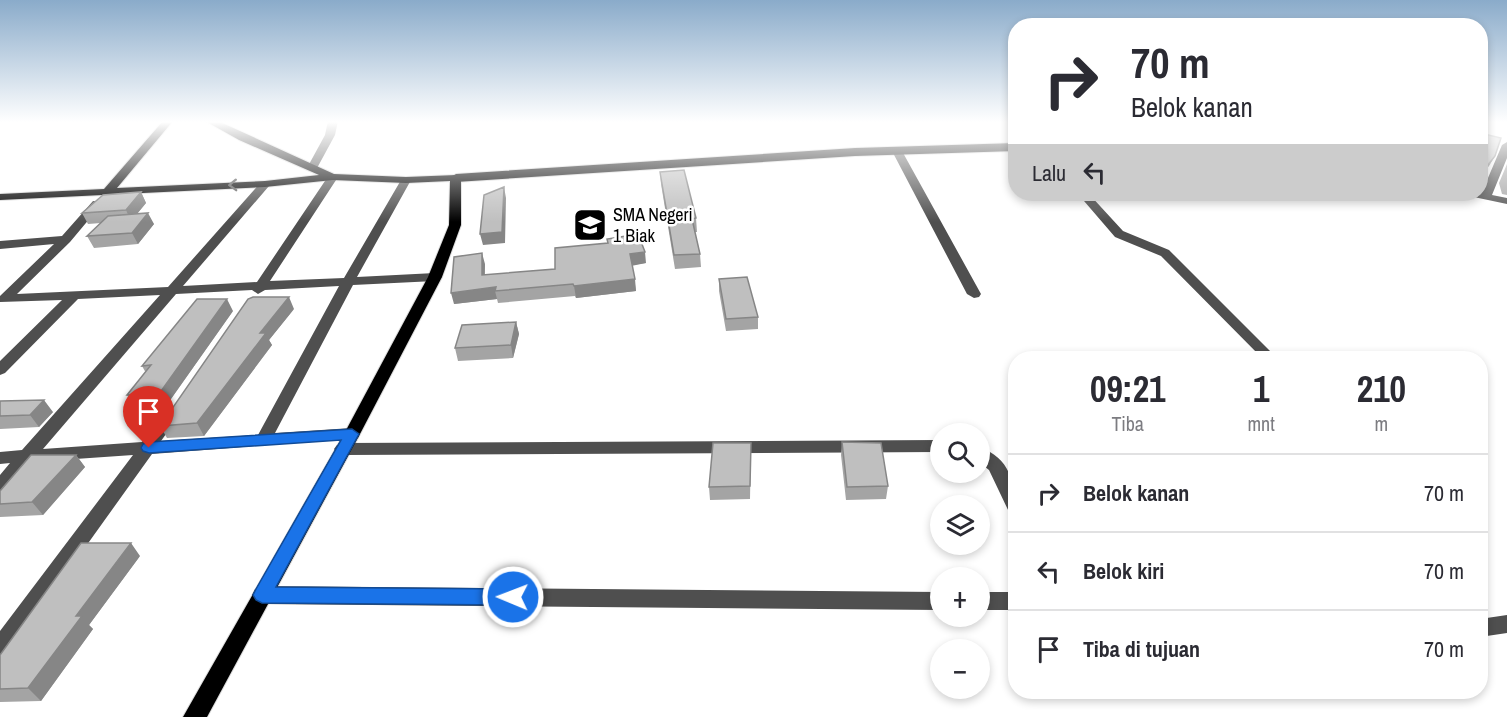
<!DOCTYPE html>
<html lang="id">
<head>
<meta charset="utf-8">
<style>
	:root { --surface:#fff; --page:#f7f7f7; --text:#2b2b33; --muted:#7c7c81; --line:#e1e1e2 }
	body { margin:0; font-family:"Archivo Narrow",sans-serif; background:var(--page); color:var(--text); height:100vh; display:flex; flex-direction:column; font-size:22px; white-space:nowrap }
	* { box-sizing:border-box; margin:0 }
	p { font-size:20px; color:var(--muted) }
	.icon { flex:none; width:33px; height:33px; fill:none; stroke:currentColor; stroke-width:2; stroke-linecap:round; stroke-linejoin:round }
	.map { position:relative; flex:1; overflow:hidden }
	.sheet { position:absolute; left:1008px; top:351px; width:480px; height:348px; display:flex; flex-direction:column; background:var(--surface); border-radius:24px; box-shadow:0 3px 9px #0003 }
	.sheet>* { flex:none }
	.top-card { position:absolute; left:1008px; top:18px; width:480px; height:183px; border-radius:24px; box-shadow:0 3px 9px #0003; background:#fff; color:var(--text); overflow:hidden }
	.tools { position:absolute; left:930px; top:423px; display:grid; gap:12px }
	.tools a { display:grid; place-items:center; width:60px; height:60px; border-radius:50%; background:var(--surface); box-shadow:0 3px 9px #0003; font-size:30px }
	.pin { position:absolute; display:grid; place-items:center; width:51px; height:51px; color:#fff; margin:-62px -26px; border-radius:50% 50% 50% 0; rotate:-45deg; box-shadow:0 0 6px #0007 }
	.pin .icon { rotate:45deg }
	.me { position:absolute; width:66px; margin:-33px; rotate:271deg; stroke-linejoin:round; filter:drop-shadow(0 0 4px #0008) }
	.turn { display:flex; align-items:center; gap:21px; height:126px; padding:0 24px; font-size:27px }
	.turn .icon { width:78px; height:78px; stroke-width:2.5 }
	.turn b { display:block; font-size:42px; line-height:51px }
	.then { display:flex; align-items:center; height:57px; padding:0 24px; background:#0003; gap:12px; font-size:22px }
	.eta { display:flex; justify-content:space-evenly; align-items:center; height:102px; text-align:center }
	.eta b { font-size:36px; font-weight:800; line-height:42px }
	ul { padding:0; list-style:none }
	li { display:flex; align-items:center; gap:18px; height:78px; padding:0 24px; border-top:2px solid var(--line) }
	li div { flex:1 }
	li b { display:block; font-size:22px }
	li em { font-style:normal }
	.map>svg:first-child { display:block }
</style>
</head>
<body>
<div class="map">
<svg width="1507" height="717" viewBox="0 0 1507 717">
	<rect width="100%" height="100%" fill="#fff"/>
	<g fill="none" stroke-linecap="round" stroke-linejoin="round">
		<defs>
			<path id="major" d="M163,121H173L117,188L265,181L319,175L239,140L205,121H218L334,174L406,177L456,175L461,178V225L442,277L360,434L207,717H183L344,434L428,277L449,225L450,181L406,183L333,180L265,187L0,200V194L104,189Z"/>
			<path id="highway" d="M1016,143V151L855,156L456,182L449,178L456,174L855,148Z"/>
		</defs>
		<use href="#major" stroke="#dbdbdb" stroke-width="2"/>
		<use href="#highway" stroke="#dbdbdb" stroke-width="2"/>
		<path fill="#4f4f4f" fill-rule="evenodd" d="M328,121H338L335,135L316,170H308L307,168L325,135Z
			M1507,142V158L1492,195L1507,198V204L1469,196L1468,194L1482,192L1502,145Z
			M893,149L902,151L981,294L979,297L974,298L967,294L892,151Z
			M333,174L338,177L270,281L344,278L401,180L406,177L411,180L357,277L435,273L442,277L435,281L353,285L275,433L352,428L358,430L360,434L358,438L152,454L8,655L0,658V631L133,455L32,462L6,492L0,494V475L10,463L0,464V452L22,450L160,295L78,299L5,373L0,375V361L62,300L0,302V296L54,244L0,249V241L62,236L93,201H101V205L70,242L17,294L168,287L261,182H269V186L183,286L257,282L329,175ZM339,286L258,435L161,441L181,413L179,409H167L142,442L43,449L176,294L252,290L258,294L265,290Z
			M1078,194H1089L1123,231L1169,250L1277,358H1262L1161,256L1115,237Z
			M940,440V452L343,455L337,453L334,449L337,445L343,443Z
			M980,448C1011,457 1016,487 1016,514L1009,512L989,470L980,463Z
			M262,586L940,592V610L262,604L255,601L252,595L255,589Z
			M980,592H1016V610H980Z
			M1507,615V633L1480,637V619Z"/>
		<use href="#major" fill="#000" fill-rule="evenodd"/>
		<use href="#highway" fill="#000" fill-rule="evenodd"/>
	</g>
	<path fill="#a4a4a4" d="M1507,164V195L1502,194L1499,183Z
		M660,172L696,218L697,232H695L700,254L701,267L675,269L661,184Z
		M141,192L146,203L137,214L154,224L138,244L94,248L87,236L101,223L88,224L82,213Z
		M607,239L646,263L632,265L636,291L576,298L575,296L498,303L497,299L454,304L485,264V275L555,269L608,243Z
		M719,279L758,317V329L726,331L719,291Z
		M294,309L269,340L272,345L204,436L167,438L160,426Z
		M233,311L166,406L135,407L127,395L146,373L142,366Z
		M516,322L519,334L513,358L458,361L455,348Z
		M0,401L53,412L39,427L0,429Z
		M842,442L888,486L886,499L846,500L841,455Z
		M751,443L750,499L710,500L709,487Z
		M76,455L85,467L43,515L0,517V491Z
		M140,556L89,625L93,629L41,701L0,702V655Z"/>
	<path fill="#868686" d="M1495,156L1489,166L1480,177V175Z
		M504,187L506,198L505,243L483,245L480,234Z
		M141,192L146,203L131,221L126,210Z
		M148,213L154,224L138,244L132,233Z
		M645,252L646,263L631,266L630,254Z
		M482,253L485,264L484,287L482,275Z
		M635,279L636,291L576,298L574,286Z
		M496,287L495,291L497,299L454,304L451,293Z
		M289,297L294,309L269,340L272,345L204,436L197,423L260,333Z
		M227,299L233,311L166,406L159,394Z
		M516,322L519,334L513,358L511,345Z
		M44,400L53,412L39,427L30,415Z
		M76,455L85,467L43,515L32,502Z
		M131,543L140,556L89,625L93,629L41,701L28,688L76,616Z"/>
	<path fill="#bfbfbf" stroke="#868686" stroke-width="1.5" d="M1480,133L1501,138L1495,156L1480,175Z
		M684,170L696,218L692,219L700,254L674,255L660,172Z
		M504,187L502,232L480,234L484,195Z
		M141,192L126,210L82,213L103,195Z
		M148,213L132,233L87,236L108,216Z
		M638,234L645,252L630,254L635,279L574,286L573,284L495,291L496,287L451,293L454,257L482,253V275L555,269V248L608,243L607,239Z
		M747,277L758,317L726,319L719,279Z
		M253,297H289L260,333H266L197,423L160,426L248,299Z
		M197,299H227L159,394L127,395L151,365L142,366Z
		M516,322L511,345L455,348L462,325Z
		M44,400L30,415L0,416V401Z
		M842,442L881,443L888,486L847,487Z
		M713,443H751L750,486L709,487Z
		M31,455H76L32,502L0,504V491Z
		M81,543H131L76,616H82L28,688L0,689V655Z"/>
	<defs><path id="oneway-chevron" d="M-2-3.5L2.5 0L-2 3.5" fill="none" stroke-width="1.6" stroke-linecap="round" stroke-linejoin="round" transform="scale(1.5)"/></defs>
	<use stroke="#595959" href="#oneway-chevron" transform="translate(233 185) rotate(178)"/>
	<linearGradient id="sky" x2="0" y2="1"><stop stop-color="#8aabca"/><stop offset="0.55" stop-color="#fff"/><stop offset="1" stop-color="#fff" stop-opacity="0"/></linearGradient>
	<rect width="1507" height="222" fill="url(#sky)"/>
	<path fill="#1a73e8" stroke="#114b97" stroke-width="1.5" d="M352,429L359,434L276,587L513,589L520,592L522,597L520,603L513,605L262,603L256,600L253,595L256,589L341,440L149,453L143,451L141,448L143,444L149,442Z"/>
	<defs>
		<symbol id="school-square" viewBox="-11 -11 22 22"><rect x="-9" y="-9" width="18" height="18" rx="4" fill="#000" stroke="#fff"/><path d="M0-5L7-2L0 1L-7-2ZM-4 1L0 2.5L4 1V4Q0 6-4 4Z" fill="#fff"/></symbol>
	</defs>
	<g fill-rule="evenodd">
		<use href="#school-square" x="571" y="206" width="38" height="38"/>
	</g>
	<g text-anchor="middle" stroke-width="5" stroke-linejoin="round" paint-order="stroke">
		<g font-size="18" fill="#000" stroke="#fff" text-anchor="start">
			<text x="613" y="221">SMA Negeri<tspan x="613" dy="21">1 Biak</tspan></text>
		</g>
	</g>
</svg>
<div class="tools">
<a><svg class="icon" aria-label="search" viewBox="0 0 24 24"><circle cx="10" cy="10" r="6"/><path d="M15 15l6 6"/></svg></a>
<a><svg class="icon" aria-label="layers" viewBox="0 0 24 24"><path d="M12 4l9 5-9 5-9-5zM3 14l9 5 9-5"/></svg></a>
<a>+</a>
<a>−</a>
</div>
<div class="pin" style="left:149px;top:448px;background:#d93025"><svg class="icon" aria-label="arrive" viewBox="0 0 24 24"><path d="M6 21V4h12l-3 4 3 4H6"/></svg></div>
<svg class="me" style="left:513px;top:597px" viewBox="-20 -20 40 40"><circle r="17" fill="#1a73e8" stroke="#fff" stroke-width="3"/><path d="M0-11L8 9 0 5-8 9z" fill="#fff"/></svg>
<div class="top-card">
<div class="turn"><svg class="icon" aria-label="right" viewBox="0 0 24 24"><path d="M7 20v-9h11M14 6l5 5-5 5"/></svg><div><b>70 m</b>Belok kanan</div></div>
<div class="then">Lalu<svg class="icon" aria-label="left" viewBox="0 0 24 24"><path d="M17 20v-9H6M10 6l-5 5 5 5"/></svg></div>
</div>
<section class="sheet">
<div class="eta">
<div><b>09:21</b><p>Tiba</p></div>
<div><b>1</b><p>mnt</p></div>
<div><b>210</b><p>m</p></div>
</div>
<ul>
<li><svg class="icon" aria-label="right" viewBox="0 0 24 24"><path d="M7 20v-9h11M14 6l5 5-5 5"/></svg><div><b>Belok kanan</b></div><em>70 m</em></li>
<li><svg class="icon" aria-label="left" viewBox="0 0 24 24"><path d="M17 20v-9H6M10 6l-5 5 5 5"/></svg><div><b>Belok kiri</b></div><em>70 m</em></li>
<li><svg class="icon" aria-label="arrive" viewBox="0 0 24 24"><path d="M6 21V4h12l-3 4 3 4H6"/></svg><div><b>Tiba di tujuan</b></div><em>70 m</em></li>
</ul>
</section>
</div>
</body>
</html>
